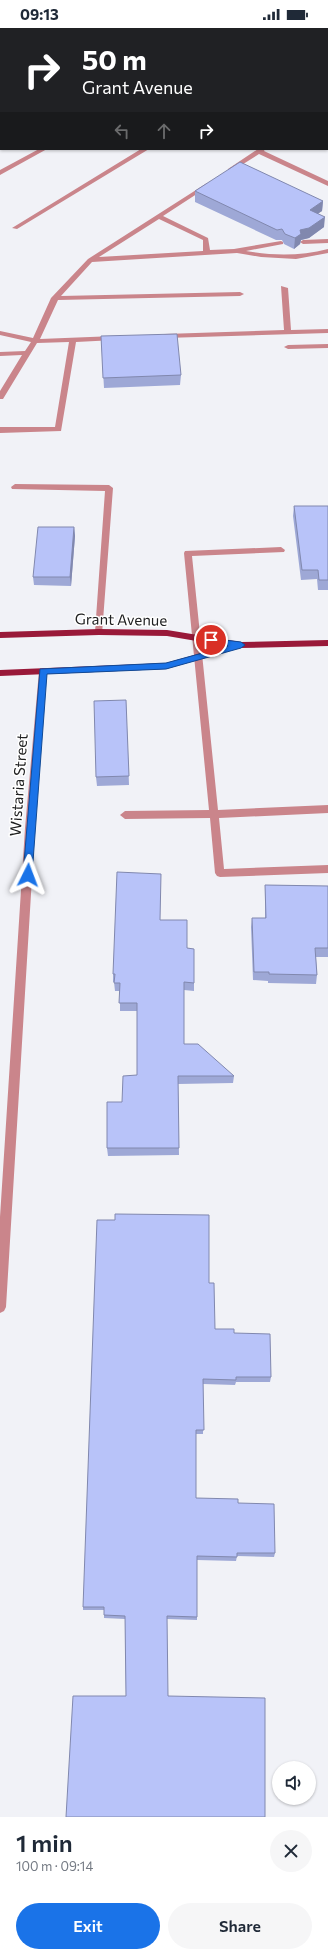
<!DOCTYPE html>
<html lang="en">
<head>
<meta charset="utf-8">
<style>
	:root { --surface:#fff; --page:#f6f6f7; --text:#1f2937; --muted:#747a83; --accent:#1a73e8 }
	body { margin:0; font-family:Commissioner,sans-serif; background:var(--page); color:var(--text); height:100vh; display:flex; flex-direction:column; font-size:15px; white-space:nowrap }
	* { box-sizing:border-box; margin:0 }
	p { font-size:13px; color:var(--muted) }
	.icon { flex:none; width:22px; height:22px; fill:none; stroke:currentColor; stroke-width:2; stroke-linecap:round; stroke-linejoin:round }
	.map { position:relative; height:1789px; overflow:hidden }
	.sheet { display:flex; flex-direction:column; background:var(--surface); flex:1 }
	.sheet>* { flex:none }
	.top-card { position:absolute; left:0px; top:0px; width:328px; height:122px; box-shadow:0 1px 3px #0004; background:#202124; color:#fff; overflow:hidden }
	.buttons { position:absolute; left:272px; top:1733px; display:grid; gap:8px }
	.buttons a { display:grid; place-items:center; width:44px; height:44px; border-radius:50%; background:var(--surface); box-shadow:0 1px 3px #0004; font-size:20px }
	.pin { position:absolute; display:grid; place-items:center; width:34px; height:34px; color:#fff; margin:-17px; border:2px solid #fff; border-radius:50%; box-shadow:0 1px 4px #0007 }
	.me { position:absolute; width:44px; margin:-22px; rotate:3deg; stroke-linejoin:round; filter:drop-shadow(0 0 3px #0008) }
	.turn { display:flex; align-items:center; gap:14px; height:84px; padding:0 16px; font-size:18px }
	.turn .icon { width:52px; height:52px; stroke-width:2.5 }
	.turn b { display:block; font-size:28px; line-height:34px }
	.lanes { display:flex; align-items:center; height:38px; padding:0 16px; background:#0003; justify-content:center; gap:20px; direction:ltr }
	.lanes .off { opacity:.35 }
	.round { display:grid; place-items:center; flex:none; width:42px; height:42px; border-radius:21px; background:var(--page) }
	.head { display:flex; align-items:center; justify-content:space-between; height:68px; padding:0 16px }
	h1 { font-size:24px; font-weight:600; line-height:30px }
	.button { display:flex; gap:8px; margin-top:auto; padding:8px 16px }
	.button a { flex:1; height:46px; border-radius:24px; background:var(--accent); color:#fff; font-size:16px; font-weight:600; line-height:46px; text-align:center }
	.button a+a { background:var(--page); color:var(--text) }
	.status { display:flex; justify-content:space-between; align-items:center; height:28px; padding:0 20px; background:var(--surface); direction:ltr }
	.status svg { height:11px; fill:currentColor }
	.map>svg:first-child { display:block }
</style>
</head>
<body>
<div class="status"><b>09:13</b><svg viewBox="0 0 49 12"><path d="M0 12V9h3v3zM5 12V6h3v6zM10 12V3h3v9zM15 12V0h3v12zM26 1h20v11H26zM47 4h2v5h-2z"/></svg></div>
<div class="map">
<svg width="328" height="1789" viewBox="0 0 328 1789">
	<rect width="100%" height="100%" fill="#f1f2f7"/>
	<g fill="none" stroke-linecap="round" stroke-linejoin="round">
		<path fill="#ca858b" fill-rule="evenodd" d="M0,7H1V11H0Z
			M327,12H328L327,17Z
			M327,87H328L327,92Z
			M39,121H47L0,147V142Z
			M141,121H149L17,201L12,200Z
			M258,121H265L264,123L328,153V158L259,126L232,143H228V141Z
			M207,155L209,156V158L163,188L208,210L210,222L234,221L281,213L283,214V216L246,223C274,228 301,228 328,221V225L296,231L261,229L237,225L92,234L61,268L240,264L244,266L240,268L58,272L40,311L115,308L119,310L115,312L76,314L61,403L0,405V399H55L69,314L37,315L3,371H0V363L22,327L0,328V324L25,323L31,314L0,307V303L33,310L51,270L88,231ZM159,191L203,212V223L99,229Z
			M328,211V215L303,216L300,214L303,212Z
			M281,258L288,260L291,302L328,301V305L165,310L161,308L165,306L284,302Z
			M328,316V320L288,321L284,319L288,317Z
			M15,456L109,457L113,460L102,606L99,607L95,604L105,463L12,461L11,459Z
			M281,519L285,522L284,524L192,528L218,782L328,777V785L219,790L224,841L328,837V845L220,849L217,848L215,845L210,790L125,791L120,787L125,783L209,782L184,525L185,523Z
			M43,640L47,643L35,800L6,1279L4,1283L0,1285V1189L25,800L39,643Z"/>
		<path fill="#991939" fill-rule="evenodd" d="M87,0H94L95,1H88Z
			M327,105H328V109H327Z
			M99,601L167,602L241,614L328,612V618L240,620L166,641L0,648V642L166,635L226,618L167,608L99,607L0,610V604Z"/>
	</g>
	<path fill="#9ea8d6" d="M195,163L323,173L322,183L318,185L324,199L309,210L301,212L300,216L294,221L284,216L282,212H276L195,174Z
		M101,308L181,347L180,357L104,360Z
		M294,478H328V562H318L317,551L301,552L293,488Z
		M74,499L75,508L71,558L34,557L33,549Z
		M126,672L129,757L97,758L96,749Z
		M265,857L328,858V929H316L317,947L316,956L268,955V953L253,952L251,899L252,890H265Z
		M187,920L194,921V963L184,962V1016L234,1048L233,1055L178,1056L179,1127L108,1128L107,1120L122,1074L137,1047V983H120V963H115L114,954H113V946Z
		M209,1255L215,1301L234,1305L271,1349L270,1354H236L235,1357L203,1356V1406H196V1470L238,1475L275,1525L274,1529L237,1528L236,1533L197,1532V1592L167,1591L126,1668L125,1591L104,1590V1582H83V1579Z"/>
	<path fill="#8188ae" d="M327,56H328V65L327,66Z
		M1,107V117L0,118V108Z
		M323,173L322,183L309,192L310,182Z
		M325,189L324,199L309,210L301,212L300,216L294,221L295,210L300,202Z
		M74,499L75,508L71,558L70,549Z"/>
	<path fill="#b8c3f9" stroke="#8188ae" d="M37,0H49L51,1H35Z
		M328,17V56H327V18Z
		M1,19V59H0V20Z
		M0,65H1V107L0,108Z
		M240,134L323,173L310,182L325,189L309,200L300,202L301,206L295,210L285,206L282,201L277,202L195,163Z
		M177,306L181,347L103,350L101,308Z
		M294,478H328V552H319L318,542H302Z
		M38,499H74L70,549H33Z
		M126,672L129,748L96,749L94,673Z
		M117,844L161,846L160,892H187V920L194,921V955L184,954V1016H198L234,1048H178L179,1120H107V1074H122L123,1048L137,1047V975H119L120,955H114L115,946H113Z
		M265,857L328,858V920H315L317,947L269,946V944H254L252,890H266Z
		M115,1186L209,1187V1255H214L215,1301H234V1305L270,1306L271,1349H236V1352L203,1351L204,1402H196V1470L238,1471V1475L274,1476L275,1525H237V1529L197,1528V1589L167,1588L168,1668L265,1670V1789H66L73,1668H126L125,1588L104,1587V1579H83L97,1192H115Z"/>
	<path fill="#1a73e8" stroke="#114b97" d="M208,610L241,614L245,617L241,620L166,641L47,646L32,847L28,850L24,849L23,847L40,641L166,635L228,618L208,614Z"/>
	<g text-anchor="middle" stroke-width="3" stroke-linejoin="round" paint-order="stroke">
		<g font-size="15" fill="#202122" stroke="#fff">
			<text transform="translate(121 592) rotate(1)" y="5">Grant Avenue</text>
			<text transform="translate(19 757) rotate(-86)" y="5">Wistaria Street</text>
		</g>
	</g>
</svg>
<div class="buttons">
<a><svg class="icon" aria-label="sound" viewBox="0 0 24 24"><path d="M4 9h4l5-4v14l-5-4H4zM17 9q2 3 0 6"/></svg></a>
</div>
<div class="pin" style="left:211px;top:612px;background:#d93025"><svg class="icon" aria-label="arrive" viewBox="0 0 24 24"><path d="M6 21V4h12l-3 4 3 4H6"/></svg></div>
<svg class="me" style="left:28px;top:847px" viewBox="-20 -20 40 40"><path d="M0-17L14 15 0 8-14 15z" fill="#1a73e8" stroke="#fff" stroke-width="4"/></svg>
<div class="top-card">
<div class="turn"><svg class="icon" aria-label="right" viewBox="0 0 24 24"><path d="M7 20v-9h11M14 6l5 5-5 5"/></svg><div><b>50 m</b>Grant Avenue</div></div>
<div class="lanes"><svg class="icon off" aria-label="left" viewBox="0 0 24 24"><path d="M17 20v-9H6M10 6l-5 5 5 5"/></svg><svg class="icon off" aria-label="ahead" viewBox="0 0 24 24"><path d="M12 20V5M6 11l6-6 6 6"/></svg><svg class="icon" aria-label="right" viewBox="0 0 24 24"><path d="M7 20v-9h11M14 6l5 5-5 5"/></svg></div>
</div>
</div>
<section class="sheet">
<div class="head"><div><h1>1 min</h1><p>100 m · 09:14</p></div><a class="round"><svg class="icon" aria-label="close" viewBox="0 0 24 24"><path d="M6 6l12 12M18 6L6 18"/></svg></a></div>
<div class="button"><a>Exit</a><a>Share</a></div>
</section>
</body>
</html>
